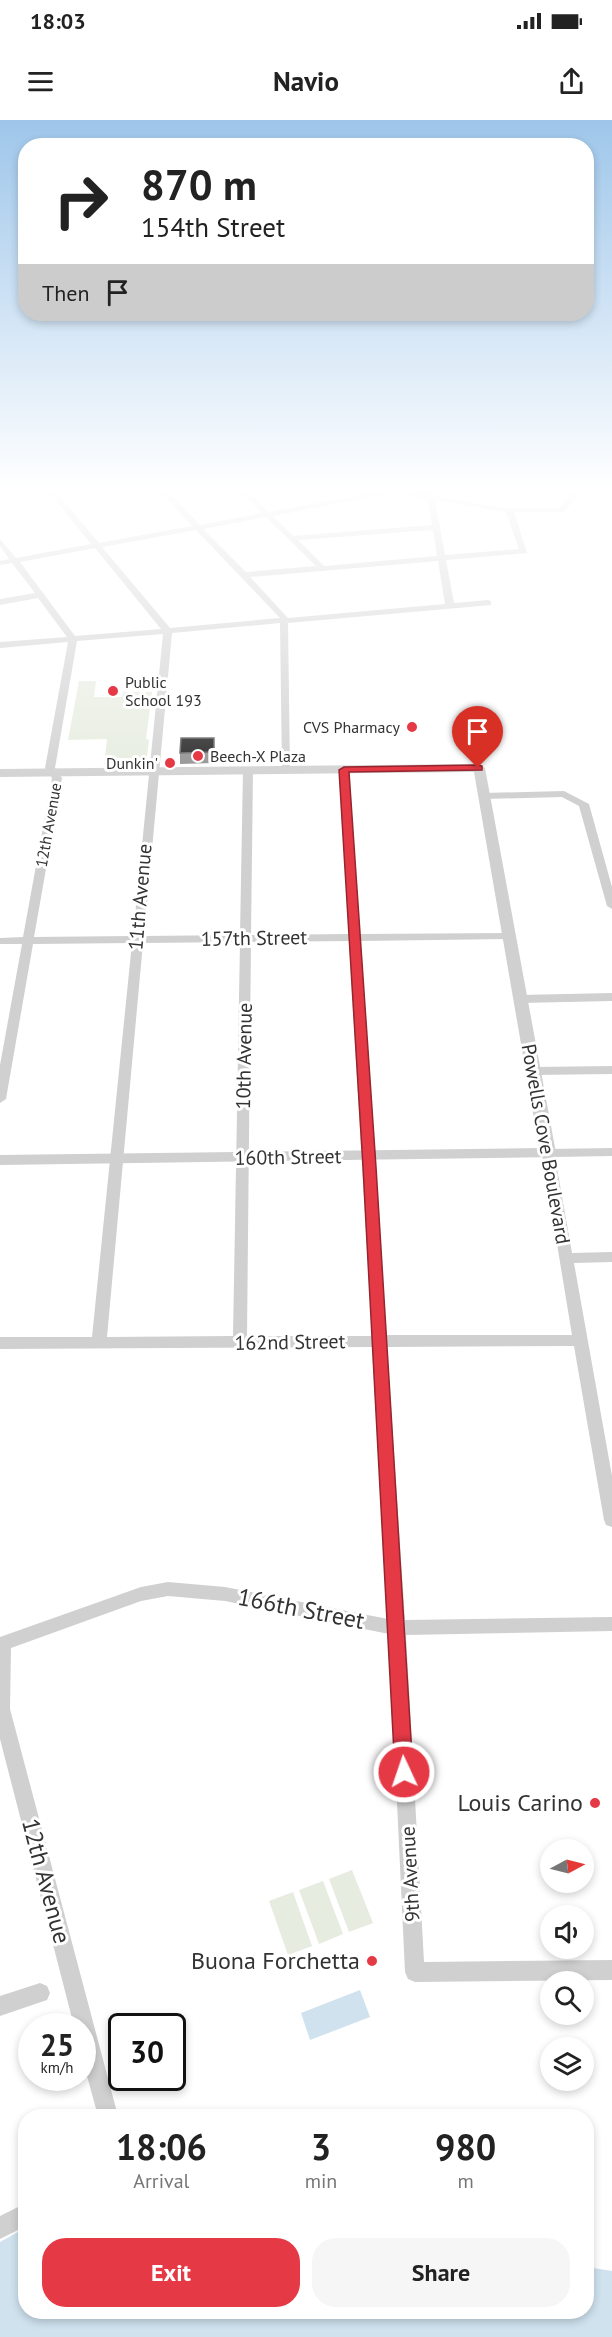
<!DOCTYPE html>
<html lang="en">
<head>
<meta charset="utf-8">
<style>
	:root { --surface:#fff; --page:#f6f6f6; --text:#222; --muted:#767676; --accent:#e63946 }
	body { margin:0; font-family:"PT Sans",sans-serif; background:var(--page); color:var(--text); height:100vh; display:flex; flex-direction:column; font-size:22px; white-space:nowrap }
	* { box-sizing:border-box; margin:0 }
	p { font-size:20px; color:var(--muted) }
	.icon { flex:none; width:33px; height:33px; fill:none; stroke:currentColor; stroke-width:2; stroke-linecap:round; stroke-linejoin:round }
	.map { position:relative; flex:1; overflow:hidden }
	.details { position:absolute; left:18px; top:1989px; width:576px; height:210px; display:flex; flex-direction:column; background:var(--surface); border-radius:24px; box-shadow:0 3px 9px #0003 }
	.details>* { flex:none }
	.hud { position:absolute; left:18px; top:18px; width:576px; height:183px; border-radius:24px; box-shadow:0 3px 9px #0003; background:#fff; color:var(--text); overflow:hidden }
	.needle { width:39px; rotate:83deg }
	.tools { position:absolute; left:540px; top:1719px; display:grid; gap:12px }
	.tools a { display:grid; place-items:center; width:54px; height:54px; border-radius:50%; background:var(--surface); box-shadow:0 3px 9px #0003; font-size:30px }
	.speed { position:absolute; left:18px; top:1893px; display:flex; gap:12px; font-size:30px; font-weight:700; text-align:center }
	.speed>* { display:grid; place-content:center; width:78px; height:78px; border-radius:50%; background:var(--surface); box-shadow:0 3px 9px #0003; line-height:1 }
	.speed small { font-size:15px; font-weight:400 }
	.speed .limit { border:3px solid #111; border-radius:9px; background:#fff; color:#111 }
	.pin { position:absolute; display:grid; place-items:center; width:51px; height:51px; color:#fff; margin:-62px -26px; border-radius:50% 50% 50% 0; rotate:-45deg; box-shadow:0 0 6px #0007 }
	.pin .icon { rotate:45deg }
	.me { position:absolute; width:66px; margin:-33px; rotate:357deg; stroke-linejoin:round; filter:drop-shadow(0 0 4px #0008) }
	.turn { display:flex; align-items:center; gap:21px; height:126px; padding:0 24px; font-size:27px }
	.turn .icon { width:78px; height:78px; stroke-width:2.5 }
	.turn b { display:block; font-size:42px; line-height:51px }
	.then { display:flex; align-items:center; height:57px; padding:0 24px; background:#0003; gap:12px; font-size:22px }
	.eta { display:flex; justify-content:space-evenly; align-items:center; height:102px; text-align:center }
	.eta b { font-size:36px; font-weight:700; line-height:42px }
	.action { display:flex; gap:12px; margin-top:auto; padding:12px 24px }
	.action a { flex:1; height:69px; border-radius:24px; background:var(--accent); color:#fff; font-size:24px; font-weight:700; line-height:69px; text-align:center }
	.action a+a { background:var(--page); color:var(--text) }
	.status { display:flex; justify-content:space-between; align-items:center; height:42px; padding:0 30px; background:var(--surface); direction:ltr }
	.status svg { height:16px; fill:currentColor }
	header { display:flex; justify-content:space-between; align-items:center; height:78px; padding:0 24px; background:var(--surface); font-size:27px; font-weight:700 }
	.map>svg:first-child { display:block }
</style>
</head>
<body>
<div class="status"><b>18:03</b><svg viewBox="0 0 49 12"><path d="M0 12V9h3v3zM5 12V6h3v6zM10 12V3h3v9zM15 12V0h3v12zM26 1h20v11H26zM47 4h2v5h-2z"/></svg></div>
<header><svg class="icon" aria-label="menu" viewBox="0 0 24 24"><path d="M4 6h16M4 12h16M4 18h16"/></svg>Navio<svg class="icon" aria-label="share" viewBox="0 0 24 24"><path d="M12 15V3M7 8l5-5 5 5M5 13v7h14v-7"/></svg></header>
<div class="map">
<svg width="612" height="2217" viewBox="0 0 612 2217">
	<rect width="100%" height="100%" fill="#fff"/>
	<path fill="#e6ecdf" d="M79,561H96L94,577H122L123,572H152L146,619L149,620L146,644L104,645L107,619L68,620Z
		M352,1750L373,1803L349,1812L329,1759Z
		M323,1761L343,1814L319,1824L299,1770Z
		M293,1772L312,1826L288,1835L269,1781Z"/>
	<path fill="#cfe2ee" d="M360,1870L370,1897L310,1920L301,1893Z
		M25,2108L26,2192H586L587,2147L612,2151V2217H0V2122Z"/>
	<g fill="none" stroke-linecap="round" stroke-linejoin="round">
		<path fill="#d0d0d0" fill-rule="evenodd" d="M49,372H56L99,423L192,406L161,372H169L200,405L262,393L241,372H249L269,392L378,372H396L273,396L293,416L432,405L427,379L400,372H434V376L500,388H559L573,372H580L564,392H514L527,433L446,440L454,483L488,480L491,481V485L288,503L290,652L282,650L280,503L172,513L144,816L240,815L243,650L248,647L253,650L251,815L349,814L339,650L344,647L349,650L360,814L509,813L515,816L509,819L360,821L386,1215H572L542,1033L548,1029L612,1028V1036L555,1037L572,1133L612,1132V1142L574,1143L612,1356V1407L606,1405L604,1400L574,1226L387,1227L405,1500L612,1497V1511L406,1515L424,1842L612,1840V1860L415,1862L408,1859L405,1852L389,1514L225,1481L168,1476L141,1481L11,1528L10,1589L118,1996H98L82,1938V1906H74L0,1619V1517L141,1467L168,1462L225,1467L388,1499L372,1227L0,1229V1217H92L132,823L33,824L6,979L0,983V945L22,824H0V818L23,817L52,658L45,648L68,522L0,528V522L67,517L38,478L0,485V479L35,473L12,443L0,445V441L9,439L0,426V419L16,438L91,424ZM435,380L506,392L519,429L445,435ZM266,397L316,446L246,452L203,409ZM196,410L280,498L170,508L102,427ZM433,410L437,436L324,446L298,420ZM95,428L161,509L75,516L20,442ZM438,441L445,484L288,498L250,457ZM163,514L133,816L34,817L62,658L55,648L77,521ZM349,821L372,1216H247L251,822ZM240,822L233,1216L107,1217L143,823Z
			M564,671L589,684L612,767V789L607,786L579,686L562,677L484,679L479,676L484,673Z
			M612,873V881L520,883L514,879L520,875Z
			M612,946V954L533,955L527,951L533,947Z
			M40,1863L47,1866L50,1873L47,1880L0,1896V1876Z
			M26,2083V2106L0,2119V2096Z"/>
		<path fill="#d0d0d0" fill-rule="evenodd" d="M479,644L485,648L556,1033L554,1037L0,1045V1035L539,1028L474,652L0,657V649Z"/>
	</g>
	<path fill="#8c8c8c" d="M215,629L214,643L180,644V633Z"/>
	<path fill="#1a1a1a" stroke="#5f5f5f" stroke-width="1.5" d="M181,618H214V632L180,633Z"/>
	<linearGradient id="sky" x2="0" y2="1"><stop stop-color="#9ec6ea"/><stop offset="0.54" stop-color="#fff"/><stop offset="1" stop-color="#fff" stop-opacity="0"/></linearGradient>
	<rect width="612" height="683" fill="url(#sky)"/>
	<path fill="#e63946" stroke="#96252e" stroke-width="1.5" d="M478,645L482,646V650L349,652L376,1047L413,1652L411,1658L404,1661L398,1658L395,1652L363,1047L339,650L344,647Z"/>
	<g fill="#e63946" stroke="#fff" stroke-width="2">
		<circle cx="113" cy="571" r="6"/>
		<circle cx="412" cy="607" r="6"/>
		<circle cx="198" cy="636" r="6"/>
		<circle cx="170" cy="643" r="6"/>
		<circle cx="595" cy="1683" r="6"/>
		<circle cx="372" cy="1841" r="6"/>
	</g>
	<g text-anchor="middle" stroke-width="6" stroke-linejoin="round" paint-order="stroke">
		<g font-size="16" fill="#333" stroke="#fff" text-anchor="start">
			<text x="125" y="568">Public<tspan x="125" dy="18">School 193</tspan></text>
			<text x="400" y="613" text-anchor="end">CVS Pharmacy</text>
			<text x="210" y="642">Beech-X Plaza</text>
			<text x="158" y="649" text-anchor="end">Dunkin'</text>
		</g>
		<g font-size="16" fill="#333" stroke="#fff">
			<text transform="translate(48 705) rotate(-80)" y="6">12th Avenue</text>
		</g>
		<g font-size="20" fill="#333" stroke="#fff">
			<text transform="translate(140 777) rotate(-85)" y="7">11th Avenue</text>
			<text transform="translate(254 818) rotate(-1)" y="7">157th Street</text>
			<text transform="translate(244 936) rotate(-89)" y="7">10th Avenue</text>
			<text transform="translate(546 1024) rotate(80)" y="7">Powells Cove Boulevard</text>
			<text transform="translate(288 1037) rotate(-1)" y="7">160th Street</text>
			<text transform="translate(290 1222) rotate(-1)" y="7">162nd Street</text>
			<text transform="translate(410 1754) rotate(-93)" y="7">9th Avenue</text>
		</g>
		<g font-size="24" fill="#333" stroke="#fff">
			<text transform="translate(301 1489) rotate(11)" y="8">166th Street</text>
			<text transform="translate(46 1761) rotate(75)" y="8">12th Avenue</text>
		</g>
		<g font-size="24" fill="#333" stroke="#fff" text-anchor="end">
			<text x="583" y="1691">Louis Carino</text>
			<text x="360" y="1849">Buona Forchetta</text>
		</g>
	</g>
</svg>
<div class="tools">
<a><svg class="needle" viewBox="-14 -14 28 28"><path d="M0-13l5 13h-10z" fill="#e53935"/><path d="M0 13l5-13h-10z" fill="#767676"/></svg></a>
<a><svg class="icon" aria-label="sound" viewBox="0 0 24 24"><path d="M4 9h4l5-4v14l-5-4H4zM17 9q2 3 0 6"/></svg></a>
<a><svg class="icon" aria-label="search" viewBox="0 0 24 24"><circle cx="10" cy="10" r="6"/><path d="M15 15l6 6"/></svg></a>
<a><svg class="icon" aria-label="layers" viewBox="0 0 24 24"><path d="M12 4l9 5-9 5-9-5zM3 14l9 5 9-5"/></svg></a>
</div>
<div class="speed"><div>25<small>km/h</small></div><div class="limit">30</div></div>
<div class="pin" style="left:478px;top:648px;background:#d93025"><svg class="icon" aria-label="arrive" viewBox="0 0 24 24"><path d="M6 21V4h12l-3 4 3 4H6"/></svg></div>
<svg class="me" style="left:404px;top:1652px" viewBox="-20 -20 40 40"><circle r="17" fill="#e63946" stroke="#fff" stroke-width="3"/><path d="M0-11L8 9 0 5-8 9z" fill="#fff"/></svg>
<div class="hud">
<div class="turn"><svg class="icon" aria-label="right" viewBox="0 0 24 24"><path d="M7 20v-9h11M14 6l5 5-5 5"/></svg><div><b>870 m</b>154th Street</div></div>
<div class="then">Then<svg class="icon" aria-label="arrive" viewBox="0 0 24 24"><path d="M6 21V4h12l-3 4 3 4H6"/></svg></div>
</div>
<section class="details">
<div class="eta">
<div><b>18:06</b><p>Arrival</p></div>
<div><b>3</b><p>min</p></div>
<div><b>980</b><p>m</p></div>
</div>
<div class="action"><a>Exit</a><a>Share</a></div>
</section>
</div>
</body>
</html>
